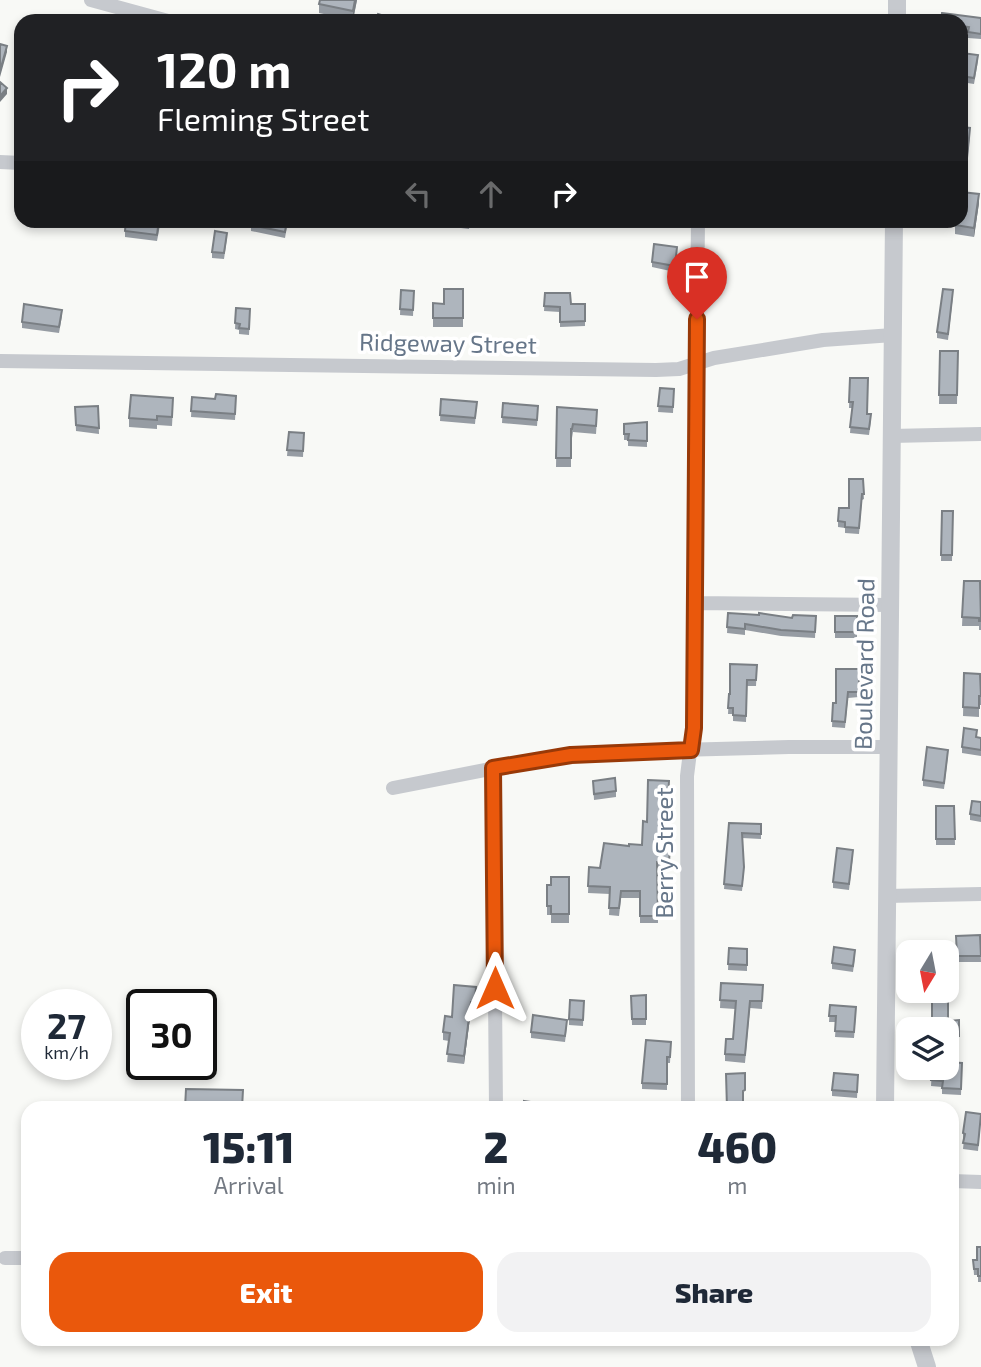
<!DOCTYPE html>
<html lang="en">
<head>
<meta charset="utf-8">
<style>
	:root { --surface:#fff; --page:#f2f2f3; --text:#1f2937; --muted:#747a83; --accent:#ea580c }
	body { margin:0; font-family:"Exo 2",sans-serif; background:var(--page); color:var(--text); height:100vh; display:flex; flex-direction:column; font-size:26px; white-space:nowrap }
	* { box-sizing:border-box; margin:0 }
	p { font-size:23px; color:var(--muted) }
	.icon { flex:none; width:38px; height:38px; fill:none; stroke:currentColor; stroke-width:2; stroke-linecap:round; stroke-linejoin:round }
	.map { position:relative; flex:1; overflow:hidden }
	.details { position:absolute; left:21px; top:1101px; width:938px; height:245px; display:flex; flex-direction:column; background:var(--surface); border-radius:21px; box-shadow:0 4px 10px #0003 }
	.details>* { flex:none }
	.guide { position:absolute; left:14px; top:14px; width:954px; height:214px; border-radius:21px; box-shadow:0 4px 10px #0003; background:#202124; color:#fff; overflow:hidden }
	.needle { width:46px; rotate:190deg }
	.controls { position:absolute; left:896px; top:940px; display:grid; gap:14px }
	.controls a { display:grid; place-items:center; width:63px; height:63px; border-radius:14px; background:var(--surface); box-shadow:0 4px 10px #0003; font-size:35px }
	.speed { position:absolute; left:21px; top:989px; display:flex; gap:14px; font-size:35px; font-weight:700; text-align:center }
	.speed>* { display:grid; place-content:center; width:91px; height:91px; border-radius:50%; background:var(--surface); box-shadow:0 4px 10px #0003; line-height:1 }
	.speed small { font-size:18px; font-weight:400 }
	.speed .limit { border:4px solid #111; border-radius:10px; background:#fff; color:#111 }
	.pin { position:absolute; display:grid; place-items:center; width:60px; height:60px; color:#fff; margin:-72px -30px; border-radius:50% 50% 50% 0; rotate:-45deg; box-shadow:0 0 7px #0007 }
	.pin .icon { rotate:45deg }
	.me { position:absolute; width:77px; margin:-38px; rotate:0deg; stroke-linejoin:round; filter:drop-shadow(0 0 5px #0008) }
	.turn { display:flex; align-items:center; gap:24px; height:147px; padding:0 28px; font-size:32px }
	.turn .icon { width:91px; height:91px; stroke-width:2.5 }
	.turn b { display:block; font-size:49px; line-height:60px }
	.lanes { display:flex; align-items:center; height:66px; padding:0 28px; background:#0003; justify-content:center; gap:35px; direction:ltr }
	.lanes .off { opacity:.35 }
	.eta { display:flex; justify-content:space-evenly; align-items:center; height:119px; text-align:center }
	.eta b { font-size:42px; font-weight:800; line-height:49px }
	.cta { display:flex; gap:14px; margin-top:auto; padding:14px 28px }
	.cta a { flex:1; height:80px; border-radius:21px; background:var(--accent); color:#fff; font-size:28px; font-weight:800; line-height:80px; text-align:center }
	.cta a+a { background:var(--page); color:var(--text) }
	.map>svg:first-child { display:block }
</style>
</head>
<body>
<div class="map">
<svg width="981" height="1367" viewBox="0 0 981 1367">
	<rect width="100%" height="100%" fill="#f8f9f6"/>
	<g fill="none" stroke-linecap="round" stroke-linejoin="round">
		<path stroke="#c6c9ce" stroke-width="14" d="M91,0L168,21
			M0,162L21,163
			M0,361L656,370L679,369L714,358L823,340L893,335
			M891,436L981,434
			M695,603L890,605
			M493,768L496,1108
			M393,788L536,760L602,752L789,747H888
			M887,896L981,894
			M688,1108L687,776L693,728L698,220
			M952,1181L981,1182
			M5,1258H28"/>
		<path stroke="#c6c9ce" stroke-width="18" d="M897,21V0
			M885,1108L894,220
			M918,1339L927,1367"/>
	</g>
	<path fill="#969ca3" d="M357,0L353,20L319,13V4Z
		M981,18V39L968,38V33L961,32V21Z
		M961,60L978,61L974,84L961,82Z
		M961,127L970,134L967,164H961Z
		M979,203L974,237L955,234V221L950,220H961Z
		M288,220L285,238L251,231V225Z
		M334,220H346L345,227L334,225Z
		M369,220H379V224H369Z
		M437,220H470L469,229L437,225Z
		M656,220H677V227L656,226Z
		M837,220H856L855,225L837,222Z
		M160,225L157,241L125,237V231Z
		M227,238L224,259L212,258V252Z
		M677,253L675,272L652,267V262Z
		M463,289V327H433V303L444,304Z
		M401,290L414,291L413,316L400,315Z
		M545,293L571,304H585V326L560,327V312L544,311Z
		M953,296L948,340L937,338V332Z
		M236,308L250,315L249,335L239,334V330L235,329Z
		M62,316L59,333L22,328V322Z
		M940,351H958L957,404H939Z
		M850,378L871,420L869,435L850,433L852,408H849Z
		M660,388L674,389L673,413L658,412Z
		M192,397L236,402L235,420L191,417Z
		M441,399L477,402L475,424L440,421Z
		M503,403L538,412L537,426L502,423Z
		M98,406L99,434L76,431L75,407Z
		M173,407L172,426L157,425V429L129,427V418Z
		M557,407L597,418L596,434L573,432L572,438L571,437V467H556Z
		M647,422V447L628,446V440H624V424Z
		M289,432L304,433L303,457L287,456Z
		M863,479L864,499L862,500L859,534L845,533V528L838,527V521L849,508Z
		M942,511H953L952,561H941Z
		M964,581L981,593V630H979V626H962Z
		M728,613L792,618L816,616L815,638L781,636L745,630V635L727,633Z
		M835,616H857V638H835Z
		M757,665L756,686H747L746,722L733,721V714H728L729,694H730Z
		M859,669V697L848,698L845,728L832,727L833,703H836Z
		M964,673L981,684V705H979V717L963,716Z
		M977,737L981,738V756L962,753V747Z
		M948,756L944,789L923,786V780Z
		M593,781L616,791V797L594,800Z
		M981,802V822L970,820V814Z
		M936,806H954L955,845H936Z
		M729,823L761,824V839L742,838L744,872L742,891L724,889Z
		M670,845L669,870H657L658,923H640V898H621L619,916L609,915L610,894L588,893L589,867L600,868L629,846Z
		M853,856L849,890L833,888V882Z
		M569,877V923H551V915H547V885H551Z
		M980,935L981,962H957L956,936Z
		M729,948L747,949V971L728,970Z
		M855,956L853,972L832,969V963Z
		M721,983L763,985L762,1009L750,1008L745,1063L725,1061V1054L733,1039L735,1009L720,1008Z
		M476,987L475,1010H471L464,1064L447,1062L449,1041L443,1040V1032L452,1017Z
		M646,995V1025H632L631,996Z
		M584,1001L583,1026L569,1025V1019Z
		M830,1005L856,1013L854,1038L835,1037L836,1022H829Z
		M959,1020V1045L947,1046V1029Z
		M567,1026L565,1042L531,1038V1032Z
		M671,1042L670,1063H667V1090L642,1089V1083Z
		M932,1068L962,1069L961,1095L942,1094V1087L931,1086Z
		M858,1081L857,1098L832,1096V1090Z
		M981,1114L978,1151L963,1149L964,1139H963V1133Z
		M981,1247V1282H978V1275H974L973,1260H977Z"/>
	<path fill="#7a7f84" d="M355,0H357L353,20V11Z
		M7,46V52L0,77V71Z
		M7,88V94L0,102V96Z
		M979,194V203L974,237V228Z
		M471,1002V1010L464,1064V1056Z"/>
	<path fill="#aeb5bd" stroke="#7a7f84" stroke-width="2" d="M320,0H355L353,11L319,4Z
		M942,13L981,18V34L968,32L969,27L961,26V21H941Z
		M378,14L400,21H375Z
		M0,44L7,46L0,71Z
		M962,53L978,55L974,78L961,76Z
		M0,82L7,88L0,96Z
		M961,127L970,128L967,158H961Z
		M961,192L979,194L974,228L955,225V220H961Z
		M126,220H159L157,235L125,231Z
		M251,220H287L285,232L251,225Z
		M449,220H469V223Z
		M215,231L227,233L224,253L212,252Z
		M654,244L677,247L675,266L652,262Z
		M444,289H463V318H433V303L444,304Z
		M943,289L953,290L948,334L937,332Z
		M401,290L414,291L413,310L400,309Z
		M545,293H570L571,304H585V321L560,322V307L544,306Z
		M24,304L62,310L59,327L22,322Z
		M236,308L250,309L249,329L239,328L240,324L235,323Z
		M940,351H958L957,395H939Z
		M850,378H868L867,414H871L869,429L850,427L853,402H849Z
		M660,388L674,389L673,407L658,406Z
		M216,394L236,396L235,414L191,411L192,397L215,399Z
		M131,395L173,398L172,417L157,416V420L129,418Z
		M441,399L477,402L475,418L440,415Z
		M503,403L538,406L537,420L502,417Z
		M98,406L99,428L76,425L75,407Z
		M557,407L597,410L596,426L573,424L572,429H571V458H556Z
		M647,422V441L628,440L629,434H624V424Z
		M289,432L304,433L303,451L287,450Z
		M849,479H863L864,494H862L859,528L845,527V522L838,521L839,508H849Z
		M942,511H953L952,555H941Z
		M964,581H980L981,621H979V618L962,617Z
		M728,613L759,615V613L792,618L793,615L816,616L815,632L781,630L745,624V629L727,627Z
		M835,616H857V632H835Z
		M730,664L757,665L756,680H747L746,716L733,715V708H728L729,694H730Z
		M836,669H859V692H848L845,722L832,721L833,703H836Z
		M964,673L980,674L981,696H979V708L963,707Z
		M964,728L977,730L976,737L981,738V750L962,747Z
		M927,747L948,750L944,783L923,780Z
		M615,778L616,791L594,794L593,781Z
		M648,780L669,781L665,845H670L669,863L657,862L658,916H640V891H621L619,908H609L610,887L588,886L589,867L600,868L604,843L629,846V844L642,845L643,821L647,822Z
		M972,801L981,802V816L970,814Z
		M936,806H954L955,839H936Z
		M729,823L761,824V834L742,833L744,867L742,886L724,884Z
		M837,848L853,850L849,884L833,882Z
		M551,877H569V914H551V906H547V885H551Z
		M980,935L981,956H957L956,936Z
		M834,947L855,950L853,966L832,963Z
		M729,948L747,949V965L728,964Z
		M721,983L763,985L762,1001H750L745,1055L725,1054L726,1039H733L736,1001L720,1000Z
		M454,985L476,987L475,1002H471L464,1056L447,1054L450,1033L443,1032L445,1016L452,1017Z
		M646,995V1019H632L631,996Z
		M570,1000L584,1001L583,1020L569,1019Z
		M932,1000H948V1021L959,1020V1036L947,1037V1029H925V1021H932Z
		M830,1005L856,1007L854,1032L835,1031L836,1016H829Z
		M533,1015L567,1020L565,1036L531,1032Z
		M646,1040L671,1042L670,1057H667V1084L642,1083Z
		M947,1062L962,1063L961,1089L942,1088L943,1081L931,1080L932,1068H947Z
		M745,1073V1090L743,1091V1108H727L726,1074Z
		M834,1073L858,1075L857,1092L832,1090Z
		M186,1089L243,1090L242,1108H185Z
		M524,1101L545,1104L544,1108H524Z
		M966,1112L981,1114L978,1145L963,1143L965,1134L963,1133Z
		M977,1247H981V1276H978V1269H974L973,1260H977Z"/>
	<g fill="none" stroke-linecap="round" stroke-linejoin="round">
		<defs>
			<path id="route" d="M495,988L493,768L571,755L691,750L694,728L697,319"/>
		</defs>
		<use href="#route" stroke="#983908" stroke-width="18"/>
		<use href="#route" stroke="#ea580c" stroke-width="12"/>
	</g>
	<g text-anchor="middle" stroke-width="7" stroke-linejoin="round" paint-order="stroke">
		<g font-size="24" fill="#667689" stroke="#fff">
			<text transform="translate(448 344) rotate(1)" y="8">Ridgeway Street</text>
			<text transform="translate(865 664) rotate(-89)" y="8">Boulevard Road</text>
			<text transform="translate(665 853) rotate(-90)" y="8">Berry Street</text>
		</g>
	</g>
</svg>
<div class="controls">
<a><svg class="needle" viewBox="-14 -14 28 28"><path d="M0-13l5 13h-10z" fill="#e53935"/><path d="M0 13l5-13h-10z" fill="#747a83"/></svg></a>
<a><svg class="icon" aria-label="layers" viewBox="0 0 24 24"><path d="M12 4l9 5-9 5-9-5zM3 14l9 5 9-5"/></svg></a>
</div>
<div class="speed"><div>27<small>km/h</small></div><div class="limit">30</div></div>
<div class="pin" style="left:697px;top:319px;background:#d93025"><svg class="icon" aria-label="arrive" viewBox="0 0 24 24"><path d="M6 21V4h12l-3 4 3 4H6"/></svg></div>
<svg class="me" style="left:495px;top:988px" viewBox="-20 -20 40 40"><path d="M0-17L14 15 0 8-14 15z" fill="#ea580c" stroke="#fff" stroke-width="4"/></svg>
<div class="guide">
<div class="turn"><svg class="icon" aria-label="right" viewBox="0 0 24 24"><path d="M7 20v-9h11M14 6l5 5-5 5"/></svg><div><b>120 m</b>Fleming Street</div></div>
<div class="lanes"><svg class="icon off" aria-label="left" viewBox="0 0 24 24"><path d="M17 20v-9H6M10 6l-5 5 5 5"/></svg><svg class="icon off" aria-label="ahead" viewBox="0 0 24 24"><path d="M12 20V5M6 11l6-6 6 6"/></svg><svg class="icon" aria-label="right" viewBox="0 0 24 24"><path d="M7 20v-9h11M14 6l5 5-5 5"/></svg></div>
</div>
<section class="details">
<div class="eta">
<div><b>15:11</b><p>Arrival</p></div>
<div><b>2</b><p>min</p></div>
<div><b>460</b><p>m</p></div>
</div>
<div class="cta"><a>Exit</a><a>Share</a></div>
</section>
</div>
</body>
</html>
